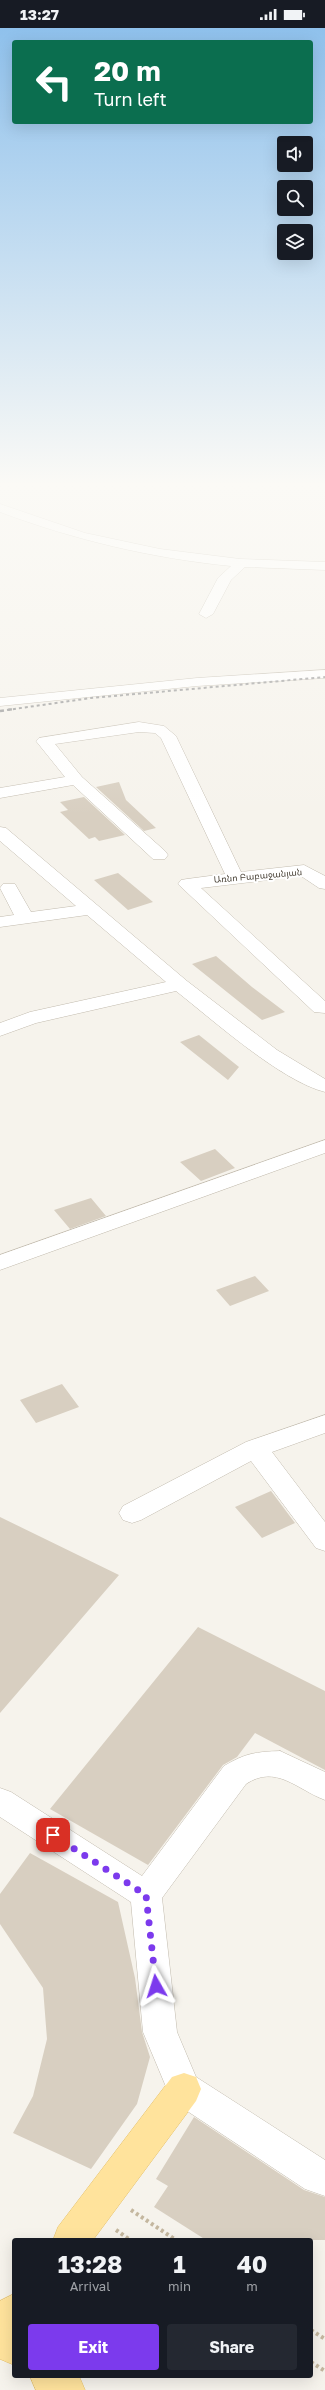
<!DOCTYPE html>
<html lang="en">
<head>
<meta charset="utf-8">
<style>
	:root { --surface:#171b24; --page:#242831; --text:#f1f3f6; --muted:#9ea1a6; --accent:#7c3aed }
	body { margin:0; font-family:"Golos Text","Noto Sans Armenian",sans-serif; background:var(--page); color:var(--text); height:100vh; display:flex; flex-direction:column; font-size:15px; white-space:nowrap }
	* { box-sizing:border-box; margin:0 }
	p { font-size:13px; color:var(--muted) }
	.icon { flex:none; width:22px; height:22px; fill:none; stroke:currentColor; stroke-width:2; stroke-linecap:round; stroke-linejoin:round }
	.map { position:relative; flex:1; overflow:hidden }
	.details { position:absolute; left:12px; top:2210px; width:301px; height:140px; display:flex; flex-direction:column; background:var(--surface); border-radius:4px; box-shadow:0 4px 16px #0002 }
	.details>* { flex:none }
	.guide { position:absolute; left:12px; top:12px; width:301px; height:84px; border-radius:4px; box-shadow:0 4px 16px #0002; background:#0b6e4f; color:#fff; overflow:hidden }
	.fabs { position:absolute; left:277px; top:108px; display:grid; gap:8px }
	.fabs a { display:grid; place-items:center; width:36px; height:36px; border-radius:4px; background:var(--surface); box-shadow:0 4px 16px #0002; font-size:20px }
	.pin { position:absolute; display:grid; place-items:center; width:34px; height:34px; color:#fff; margin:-17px; border-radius:8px; box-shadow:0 2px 6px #0006 }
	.me { position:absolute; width:44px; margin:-22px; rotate:354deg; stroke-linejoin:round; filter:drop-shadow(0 0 3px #0008) }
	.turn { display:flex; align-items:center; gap:14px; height:84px; padding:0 16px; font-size:18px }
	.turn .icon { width:52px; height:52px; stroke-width:2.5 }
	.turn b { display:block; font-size:28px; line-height:34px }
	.eta { display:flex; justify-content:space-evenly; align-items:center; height:68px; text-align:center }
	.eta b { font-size:24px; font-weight:700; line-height:28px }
	.button { display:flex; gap:8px; margin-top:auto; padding:8px 16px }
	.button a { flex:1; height:46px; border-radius:4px; background:var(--accent); color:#fff; font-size:16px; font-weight:700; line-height:46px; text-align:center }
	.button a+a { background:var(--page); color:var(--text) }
	.status { display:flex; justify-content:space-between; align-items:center; height:28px; padding:0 20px; background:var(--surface); direction:ltr }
	.status svg { height:11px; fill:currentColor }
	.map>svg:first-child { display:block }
</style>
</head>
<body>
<div class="status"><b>13:27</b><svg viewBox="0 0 49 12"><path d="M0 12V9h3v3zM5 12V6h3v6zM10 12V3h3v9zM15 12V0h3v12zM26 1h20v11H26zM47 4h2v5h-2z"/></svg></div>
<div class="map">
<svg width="325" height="2362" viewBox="0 0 325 2362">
	<rect width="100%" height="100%" fill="#f6f3ec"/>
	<path fill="#d8cfc1" d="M119,754L126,772L156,800L144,803L96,759Z
		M84,769L125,807L99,813L95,809L89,811L60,784L68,782L60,774Z
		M118,845L153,874L128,882L94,852Z
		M216,928L252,959L285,984L262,992L192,936Z
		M199,1007L239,1039L228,1052L180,1014Z
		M215,1121L235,1140L201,1153L180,1134Z
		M91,1170L106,1188L70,1201L54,1182Z
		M255,1248L269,1263L230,1278L216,1262Z
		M62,1356L79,1379L36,1395L20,1372Z
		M271,1463L295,1495L262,1510L235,1479Z
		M0,1489L119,1547L0,1685Z
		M198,1599L325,1663V1742L255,1705L237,1729L223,1737L148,1837L50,1781Z
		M30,1825L118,1874L135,1950L142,2004L150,2029L137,2076L91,2141L13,2105L33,2068L47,2011L43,1960L0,1896V1866Z
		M194,2089L304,2162L325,2169V2212H206L154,2179L168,2158L156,2151Z"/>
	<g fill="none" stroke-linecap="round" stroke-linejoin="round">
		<defs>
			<path id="minor" d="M0,476L85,505L160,521L240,531L325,534V542L245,539L231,552L213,586L206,590L199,586L218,550L231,538C151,530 75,512 0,484Z
				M325,642V650L197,658L0,678V670L197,650Z
				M139,694L164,698L176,708L241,844L304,837L325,848V861L319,860L301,848L201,860L325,973V985L314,984L178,856L181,852L187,851L225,846L161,710L155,705L139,704L55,716L82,749L165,823L168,827L165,831H153L73,757L0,770V760L65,749L36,713L39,710Z
				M0,799L6,800L187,953L277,1022L325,1051V1064C281,1053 214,993 176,963L36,995L0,1008V995L30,984L166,954L87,887L0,899V889L14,887L0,860L3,856H15L31,884L76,878L0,813Z
				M325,1112V1125L0,1242V1227Z
				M325,1387V1405L272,1424L325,1494V1523L316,1520L251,1433L141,1492L132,1495L123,1492L119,1485L123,1478L246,1414Z
				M280,1723L325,1744V1772C296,1761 276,1736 246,1756L162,1870L177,2004L196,2049L325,2132V2168L305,2161L172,2073L143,2004L131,1874L0,1789V1760L11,1764L142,1848L224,1738C246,1725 255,1724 280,1723Z"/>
			<path id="major" d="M184,2045L196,2049L201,2061L196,2073L93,2212H53L58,2199L172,2049Z
				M14,2266V2337L0,2331V2273Z
				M30,2348H79L85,2362H36Z"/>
		</defs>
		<use href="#minor" stroke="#c2bbae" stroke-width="1"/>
		<use href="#major" stroke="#e6c16a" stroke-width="1"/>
		<path stroke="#c4b79f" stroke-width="4" stroke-dasharray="3 3" stroke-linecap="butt" d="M131,2182L176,2212
			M116,2202L130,2212
			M311,2302L325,2311
			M311,2334L325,2343"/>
		<use href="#minor" fill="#fff" fill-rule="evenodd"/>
		<use href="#major" fill="#ffe39c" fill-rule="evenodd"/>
		<path stroke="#9a9a9a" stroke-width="2" stroke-dasharray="3 3" stroke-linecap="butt" d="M7,682L91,670L325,649"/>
		<path stroke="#9a9a9a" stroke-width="2.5" stroke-dasharray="4 4" stroke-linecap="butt" d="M0,683L14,681"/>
	</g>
	<linearGradient id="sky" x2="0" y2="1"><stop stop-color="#8fc1ec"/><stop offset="0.58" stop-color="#fbfaf6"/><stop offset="1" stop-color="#fbfaf6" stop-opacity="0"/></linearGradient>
	<rect width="325" height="787" fill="url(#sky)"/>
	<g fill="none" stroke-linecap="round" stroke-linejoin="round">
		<path stroke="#7c3aed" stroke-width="7" stroke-dasharray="0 12.6" d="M53,1807L146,1867L156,1958"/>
	</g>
	<g text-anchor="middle" stroke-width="4" stroke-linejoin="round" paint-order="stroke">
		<g font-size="9" fill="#4b4439" stroke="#fff">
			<text transform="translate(258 848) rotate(-5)" y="3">Առնո Բաբաջանյան</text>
		</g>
	</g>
</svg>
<div class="fabs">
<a><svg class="icon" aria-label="sound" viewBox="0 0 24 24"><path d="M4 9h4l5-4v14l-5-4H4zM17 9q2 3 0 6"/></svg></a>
<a><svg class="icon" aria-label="search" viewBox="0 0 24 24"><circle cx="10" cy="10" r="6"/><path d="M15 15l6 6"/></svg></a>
<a><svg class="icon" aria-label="layers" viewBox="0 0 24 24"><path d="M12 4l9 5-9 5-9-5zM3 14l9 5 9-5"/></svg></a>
</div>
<div class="pin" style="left:53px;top:1807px;background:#d93025"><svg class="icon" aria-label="arrive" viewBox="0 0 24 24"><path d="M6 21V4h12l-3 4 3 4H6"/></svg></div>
<svg class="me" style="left:156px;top:1958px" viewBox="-20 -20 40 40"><path d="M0-17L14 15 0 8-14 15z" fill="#7c3aed" stroke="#fff" stroke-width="4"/></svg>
<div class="guide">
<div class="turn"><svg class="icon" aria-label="left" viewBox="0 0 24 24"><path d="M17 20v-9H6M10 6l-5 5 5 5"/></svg><div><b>20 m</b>Turn left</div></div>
</div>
<section class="details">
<div class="eta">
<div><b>13:28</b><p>Arrival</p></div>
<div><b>1</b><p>min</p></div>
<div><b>40</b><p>m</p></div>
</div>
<div class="button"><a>Exit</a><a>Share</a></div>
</section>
</div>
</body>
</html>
